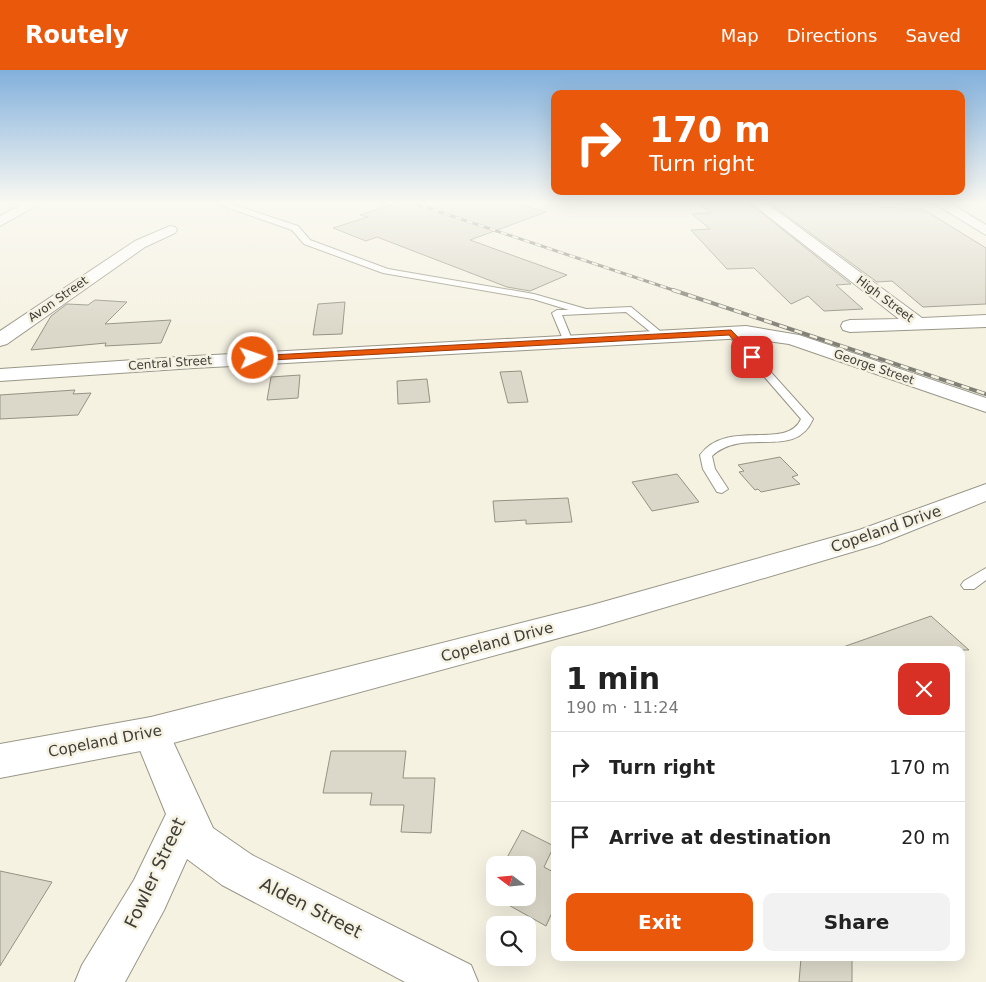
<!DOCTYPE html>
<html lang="en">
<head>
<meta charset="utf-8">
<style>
	:root { --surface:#fff; --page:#f2f2f2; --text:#222; --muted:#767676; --line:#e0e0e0; --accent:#ea580c }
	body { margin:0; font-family:"DejaVu Sans",sans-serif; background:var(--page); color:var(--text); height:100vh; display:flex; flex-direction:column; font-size:19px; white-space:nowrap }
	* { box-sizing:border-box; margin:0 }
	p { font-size:16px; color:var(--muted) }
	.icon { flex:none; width:28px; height:28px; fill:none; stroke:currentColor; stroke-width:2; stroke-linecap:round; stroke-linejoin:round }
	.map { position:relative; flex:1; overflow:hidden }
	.drawer { position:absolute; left:551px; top:576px; width:414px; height:315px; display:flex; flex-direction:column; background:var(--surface); border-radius:10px; box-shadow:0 5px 20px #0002 }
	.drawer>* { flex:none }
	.hud { position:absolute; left:551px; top:20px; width:414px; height:105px; border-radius:10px; box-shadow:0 5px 20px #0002; background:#ea580c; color:#fff; overflow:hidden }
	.needle { width:32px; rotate:286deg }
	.tools { position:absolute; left:486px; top:786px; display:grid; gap:10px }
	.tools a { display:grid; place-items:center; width:50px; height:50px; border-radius:10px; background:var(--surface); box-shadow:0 5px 20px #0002; font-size:25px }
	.pin { position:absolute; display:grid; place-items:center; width:42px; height:42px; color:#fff; margin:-21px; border-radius:10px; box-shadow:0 2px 8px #0006 }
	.me { position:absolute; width:55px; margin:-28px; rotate:87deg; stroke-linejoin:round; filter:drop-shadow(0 0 4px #0008) }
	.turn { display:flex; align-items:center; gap:18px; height:105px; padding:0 15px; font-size:22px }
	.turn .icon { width:65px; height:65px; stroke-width:2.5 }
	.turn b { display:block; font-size:35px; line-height:42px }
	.round { display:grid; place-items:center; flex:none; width:52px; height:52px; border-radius:10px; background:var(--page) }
	.overview { display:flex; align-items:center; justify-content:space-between; height:85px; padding:0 15px }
	h1 { font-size:30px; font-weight:700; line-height:38px }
	.button { display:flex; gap:10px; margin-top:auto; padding:10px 15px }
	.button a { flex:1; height:58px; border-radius:10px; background:var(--accent); color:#fff; font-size:20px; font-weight:700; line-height:58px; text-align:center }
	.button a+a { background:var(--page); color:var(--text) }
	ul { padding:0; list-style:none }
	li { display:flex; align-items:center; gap:15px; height:70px; padding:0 15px; border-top:1px solid var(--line) }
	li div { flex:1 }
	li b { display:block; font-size:19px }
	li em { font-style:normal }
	header { display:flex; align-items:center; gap:30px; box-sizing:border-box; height:70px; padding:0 25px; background:var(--accent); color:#fff }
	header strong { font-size:24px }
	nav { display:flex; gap:28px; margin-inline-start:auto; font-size:18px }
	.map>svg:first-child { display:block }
</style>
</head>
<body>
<header>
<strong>Routely</strong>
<nav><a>Map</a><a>Directions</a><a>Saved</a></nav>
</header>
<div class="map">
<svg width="986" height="912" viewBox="0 0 986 912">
	<rect width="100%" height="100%" fill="#f5f2e2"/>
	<path fill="#dbd8c9" stroke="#949283" d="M400,132H512L546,142L470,170L567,205L530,221L507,217L377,167L366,171L333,158L368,147L360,145Z
		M697,132H748L851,214L836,215L863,239L824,241L808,226L791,234L754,198L727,199L691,160L710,159L692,144L711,143Z
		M768,132L873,133L880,137H896L900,139H923L986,178V234L923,237L892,211L877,212Z
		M95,230L127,232L105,254L171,250L161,273L105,276L106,273L31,280L51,246L67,234L88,235Z
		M345,232L342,264L313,265L318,234Z
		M521,301L528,332L508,333L500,302Z
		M300,305L298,328L267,330L271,307Z
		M427,309L430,332L398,334L397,311Z
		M75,320L73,324L91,323L78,345L0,349V325Z
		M780,387L798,405L792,407L800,414L761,422L758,419L755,420L739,402L744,401L738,395Z
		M677,404L699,432L652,441L632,412Z
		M568,428L572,452L526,454V450L495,452L493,431Z
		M931,546L969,580H844L843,577Z
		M331,681H406L403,708H435L431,763L401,762L404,735H370L372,723H323Z
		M522,760L554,776L544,797L555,803V836L546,856L496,828H528V795H503Z
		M0,801L52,812L0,896Z
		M801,888H852V912H799Z"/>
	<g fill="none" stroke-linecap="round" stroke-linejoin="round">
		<defs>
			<path id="lane" d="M219,132H225L298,156L310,170L388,199L534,224L586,239L631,237L666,266L658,268L626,242L562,245L573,272L565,274L552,243L557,240H569L533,229L383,203L304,174L292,160L220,135Z
				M546,132H556L547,136L544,134Z
				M731,260L734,261L813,349C795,391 744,356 712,386L715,399L728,419L722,423L717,422L703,399L700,385C727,348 787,381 801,349L728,265L726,263Z
				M986,498V510L974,519H964L961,515L964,511Z"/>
			<path id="street" d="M27,132H43L0,156V146Z
				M750,132H765L922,248L986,245V257L850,262L843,260L841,256L843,252L850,250L899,249Z
				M932,132H948L986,155V165Z
				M170,156L175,157L177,160L175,163L145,177L7,274L0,276V261L135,171Z
				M746,256L799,265L986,328V342L789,274L746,268L194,298L0,311V299L194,286Z
				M151,647L164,652L213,758L252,785L471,895L478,912H405L222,815L187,789L164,840L125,912H75L82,895L134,810L166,744L133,663L138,652Z"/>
			<path id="secondary" d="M986,414V431L879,474L592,559L151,679L0,708V674L151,647L592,535L859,460Z"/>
		</defs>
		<use href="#lane" stroke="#999788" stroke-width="2"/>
		<use href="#street" stroke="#999788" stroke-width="2"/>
		<use href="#secondary" stroke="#999788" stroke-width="2"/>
		<use href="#lane" fill="#fff" fill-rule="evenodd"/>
		<use href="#street" fill="#fff" fill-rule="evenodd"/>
		<use href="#secondary" fill="#fff" fill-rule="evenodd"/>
		<defs>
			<path id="rail-far1" d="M410,132L676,221"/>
			<path id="rail" d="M673,220L986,324"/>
		</defs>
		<use href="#rail-far1" stroke="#828177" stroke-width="3"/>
		<use href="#rail" stroke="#828177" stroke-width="4"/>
		<use href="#rail-far1" stroke="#f5f2e2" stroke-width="2" stroke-dasharray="6" stroke-linecap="butt"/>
		<use href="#rail" stroke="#f5f2e2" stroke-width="2.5" stroke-dasharray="8" stroke-linecap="butt"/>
	</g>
	<linearGradient id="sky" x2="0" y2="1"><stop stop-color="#82b0dc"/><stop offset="0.51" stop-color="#faf9f2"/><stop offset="1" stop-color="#faf9f2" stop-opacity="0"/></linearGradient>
	<rect width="986" height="260" fill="url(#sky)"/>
	<path fill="#ea580c" stroke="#983908" d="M731,260L755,285V289H749L729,265L253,291L249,288L253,286Z"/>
	<g text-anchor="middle" stroke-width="5" stroke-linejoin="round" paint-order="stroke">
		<g font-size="12" fill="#3e3d37" stroke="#f5f2e2">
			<text transform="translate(58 229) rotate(-35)" y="4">Avon Street</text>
			<text transform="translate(885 229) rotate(37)" y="4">High Street</text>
			<text transform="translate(170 293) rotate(-4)" y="4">Central Street</text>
			<text transform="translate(874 297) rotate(19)" y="4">George Street</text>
		</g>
		<g font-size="15" fill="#3e3d37" stroke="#f5f2e2">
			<text transform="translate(886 459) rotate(-19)" y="5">Copeland Drive</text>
			<text transform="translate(497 572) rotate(-15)" y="5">Copeland Drive</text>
			<text transform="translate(105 671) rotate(-11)" y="5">Copeland Drive</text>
		</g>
		<g font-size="18" fill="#3e3d37" stroke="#f5f2e2">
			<text transform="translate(155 803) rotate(-65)" y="6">Fowler Street</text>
			<text transform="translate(311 838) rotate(27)" y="6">Alden Street</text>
		</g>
	</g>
</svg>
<div class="tools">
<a><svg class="needle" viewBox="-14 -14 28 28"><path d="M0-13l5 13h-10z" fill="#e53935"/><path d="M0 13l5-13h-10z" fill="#767676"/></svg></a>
<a><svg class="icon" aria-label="search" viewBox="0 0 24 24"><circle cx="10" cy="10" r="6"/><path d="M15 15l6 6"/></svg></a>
</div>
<div class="pin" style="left:752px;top:287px;background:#d93025"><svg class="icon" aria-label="arrive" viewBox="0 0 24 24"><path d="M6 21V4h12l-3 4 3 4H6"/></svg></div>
<svg class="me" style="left:253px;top:288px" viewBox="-20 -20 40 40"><circle r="17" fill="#ea580c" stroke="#fff" stroke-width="3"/><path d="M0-11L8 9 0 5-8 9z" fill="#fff"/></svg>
<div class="hud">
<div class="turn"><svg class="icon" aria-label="right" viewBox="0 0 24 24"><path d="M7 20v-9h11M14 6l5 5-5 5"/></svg><div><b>170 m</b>Turn right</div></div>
</div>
<section class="drawer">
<div class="overview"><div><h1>1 min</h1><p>190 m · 11:24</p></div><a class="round" style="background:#d93025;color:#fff"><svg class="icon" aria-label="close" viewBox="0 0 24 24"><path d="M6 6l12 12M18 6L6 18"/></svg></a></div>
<ul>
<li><svg class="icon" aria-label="right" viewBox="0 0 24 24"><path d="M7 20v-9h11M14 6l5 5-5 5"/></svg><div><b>Turn right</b></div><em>170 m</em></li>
<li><svg class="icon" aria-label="arrive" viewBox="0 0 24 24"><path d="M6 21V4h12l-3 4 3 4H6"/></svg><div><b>Arrive at destination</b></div><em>20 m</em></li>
</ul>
<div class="button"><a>Exit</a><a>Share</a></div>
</section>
</div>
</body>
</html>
